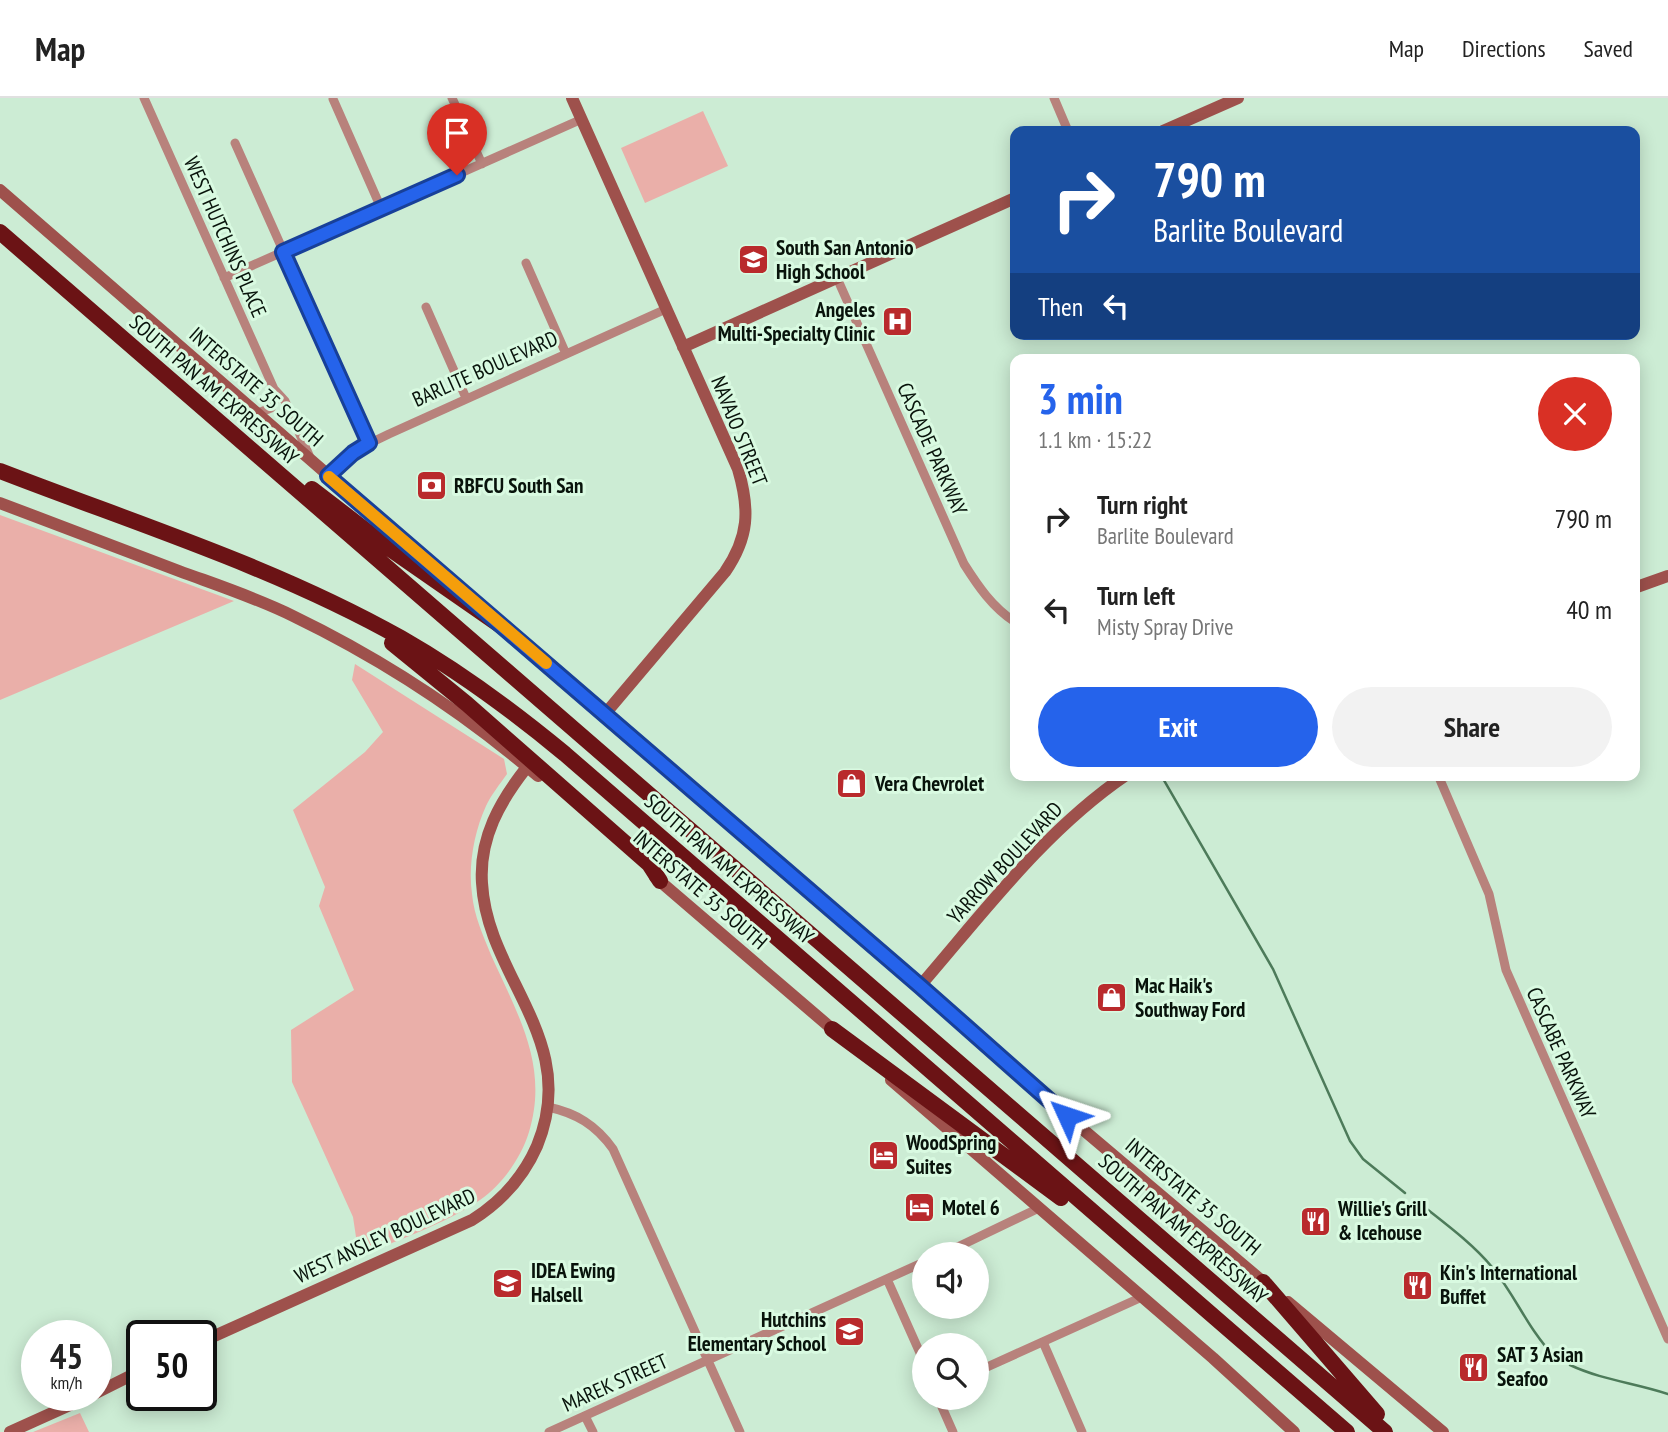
<!DOCTYPE html>
<html lang="en">
<head>
<meta charset="utf-8">
<style>
	:root { --surface:#fff; --page:#f2f2f2; --text:#222; --muted:#767676; --line:#e0e0e0; --accent:#2563eb }
	body { margin:0; font-family:"PT Sans Narrow",sans-serif; background:var(--page); color:var(--text); height:100vh; display:flex; flex-direction:column; font-size:26px; white-space:nowrap }
	* { box-sizing:border-box; margin:0 }
	p { font-size:23px; color:var(--muted) }
	.icon { flex:none; width:38px; height:38px; fill:none; stroke:currentColor; stroke-width:2; stroke-linecap:round; stroke-linejoin:round }
	.map { position:relative; flex:1; overflow:hidden }
	.details { position:absolute; left:1010px; top:256px; width:630px; height:427px; display:flex; flex-direction:column; background:var(--surface); border-radius:14px; box-shadow:0 4px 18px #0003 }
	.details>* { flex:none }
	.guide { position:absolute; left:1010px; top:28px; width:630px; height:214px; border-radius:14px; box-shadow:0 4px 18px #0003; background:#1a4fa0; color:#fff; overflow:hidden }
	.controls { position:absolute; left:912px; top:1144px; display:grid; gap:14px }
	.controls a { display:grid; place-items:center; width:77px; height:77px; border-radius:50%; background:var(--surface); box-shadow:0 4px 18px #0003; font-size:35px }
	.speed { position:absolute; left:21px; top:1222px; display:flex; gap:14px; font-size:35px; font-weight:700; text-align:center }
	.speed>* { display:grid; place-content:center; width:91px; height:91px; border-radius:50%; background:var(--surface); box-shadow:0 4px 18px #0003; line-height:1 }
	.speed small { font-size:18px; font-weight:400 }
	.speed .limit { border:4px solid #111; border-radius:10px; background:#fff; color:#111 }
	.pin { position:absolute; display:grid; place-items:center; width:60px; height:60px; color:#fff; margin:-72px -30px; border-radius:50% 50% 50% 0; rotate:-45deg; box-shadow:0 0 7px #0007 }
	.pin .icon { rotate:45deg }
	.me { position:absolute; width:77px; margin:-38px; rotate:312deg; stroke-linejoin:round; filter:drop-shadow(0 0 5px #0008) }
	.turn { display:flex; align-items:center; gap:24px; height:147px; padding:0 28px; font-size:32px }
	.turn .icon { width:91px; height:91px; stroke-width:2.5 }
	.turn b { display:block; font-size:49px; line-height:60px }
	.then { display:flex; align-items:center; height:66px; padding:0 28px; background:#0003; gap:14px; font-size:26px }
	.round { display:grid; place-items:center; flex:none; width:74px; height:74px; border-radius:37px; background:var(--page) }
	.head { display:flex; align-items:center; justify-content:space-between; height:119px; padding:0 28px }
	h1 { font-size:42px; font-weight:600; line-height:52px; color:var(--accent) }
	.action { display:flex; gap:14px; margin-top:auto; padding:14px 28px }
	.action a { flex:1; height:80px; border-radius:42px; background:var(--accent); color:#fff; font-size:28px; font-weight:600; line-height:80px; text-align:center }
	.action a+a { background:var(--page); color:var(--text) }
	ul { padding:0; list-style:none }
	li { display:flex; align-items:center; gap:21px; height:91px; padding:0 28px }
	li div { flex:1 }
	li b { display:block; font-size:26px }
	li em { font-style:normal }
	header { display:flex; align-items:center; gap:42px; box-sizing:border-box; height:98px; padding:0 35px; background:var(--surface); border-bottom:2px solid var(--line) }
	header strong { font-size:33px }
	nav { display:flex; gap:38px; margin-inline-start:auto; font-size:24px }
	.map>svg:first-child { display:block }
</style>
</head>
<body>
<header>
<strong>Map</strong>
<nav><a>Map</a><a>Directions</a><a>Saved</a></nav>
</header>
<div class="map">
<svg width="1668" height="1334" viewBox="0 0 1668 1334">
	<rect width="100%" height="100%" fill="#ccecd4"/>
	<path fill="#eaafa9" d="M703,13L728,68L645,105L621,50Z
		M0,417L234,503L0,602Z
		M355,566L504,661L507,676C500,686 491,697 486,708C474,734 468,768 472,796C474,818 483,837 491,857C518,917 549,968 529,1034C521,1060 502,1087 480,1102C443,1127 399,1141 359,1159L353,1119L292,984L291,932L354,892L319,808L325,789L293,712L365,654L383,634L352,582Z
		M80,1315L89,1334H33Z"/>
	<g fill="none" stroke-linecap="round" stroke-linejoin="round">
		<path stroke="#4d7b5a" stroke-width="2.5" d="M1161,677L1273,871L1350,1043L1363,1061L1405,1095
			M1418,1104C1443,1124 1471,1144 1492,1169C1515,1197 1528,1231 1554,1258
			M1570,1267C1602,1282 1635,1285 1668,1296"/>
		<path stroke="#b8827c" stroke-width="9" d="M144,0L274,291L285,303L309,357
			M452,0L482,66
			M1054,0L1068,33
			M333,1L381,110
			M235,45L369,345
			M526,165L566,256
			M224,180L582,21
			M837,180L964,466C978,488 992,509 1015,524
			M426,209L466,300
			M258,315L271,310L274,304V291
			M328,378L362,349L389,336L666,211
			M1438,677L1489,796L1506,872L1668,1241
			M548,1009C576,1015 596,1027 613,1051L740,1334
			M941,1157L1039,1110
			M887,1181L924,1264
			M1043,1244L1082,1334
			M976,1274L1142,1199
			M938,1300L953,1334
			M585,1318L593,1334
			M549,1334L924,1164"/>
		<path stroke="#9e514c" stroke-width="12" d="M572,0L738,371C750,412 749,439 725,474L605,616
			M1163,33L1238,0
			M0,92L457,489
			M683,249L1015,100
			M0,405C60,428 120,450 179,473C217,487 257,500 293,518C382,561 463,614 538,678
			M1634,490L1668,478
			M506,530L1067,1018L1268,1188
			M655,779L838,936
			M920,888C984,814 1044,733 1126,677
			M891,982L1213,1260L1294,1334
			M1288,1204L1443,1334
			M201,1244L472,1122C502,1103 523,1080 537,1048C581,942 487,880 482,785C479,740 500,703 527,669
			M96,1295L142,1272
			M10,1334L92,1297"/>
		<path stroke="#6b1315" stroke-width="16" d="M0,134L1385,1334
			M0,373C134,425 275,469 401,540C459,573 513,613 565,656L1347,1334
			M312,391L390,451L511,535
			M392,545L467,606L649,766L660,783
			M832,931L1061,1100
			M1263,1184L1377,1316"/>
	</g>
	<g fill="none" stroke-linecap="round" stroke-linejoin="round">
		<defs>
			<path id="route" d="M457,77L283,154L369,345L353,355L328,378L920,888L1067,1018"/>
		</defs>
		<use href="#route" stroke="#184099" stroke-width="18"/>
		<use href="#route" stroke="#2563eb" stroke-width="12"/>
		<path stroke="#f59e0b" stroke-width="12" d="M329,379L546,565"/>
	</g>
	<defs>
		<symbol id="school-square" viewBox="-11 -11 22 22"><rect x="-9" y="-9" width="18" height="18" rx="4" fill="#b92a2c" stroke="#d9fae1"/><path d="M0-5L7-2L0 1L-7-2ZM-4 1L0 2.5L4 1V4Q0 6-4 4Z" fill="#fff"/></symbol>
		<symbol id="hospital-square" viewBox="-11 -11 22 22"><rect x="-9" y="-9" width="18" height="18" rx="4" fill="#b92a2c" stroke="#d9fae1"/><path d="M-5-5h3v3.5h4V-5h3V5h-3V1.5h-4V5h-3Z" fill="#fff"/></symbol>
		<symbol id="bank-square" viewBox="-11 -11 22 22"><rect x="-9" y="-9" width="18" height="18" rx="4" fill="#b92a2c" stroke="#d9fae1"/><path d="M-6-4H6V4H-6ZM0-2.3a2.3 2.3 0 1 0 0 4.6a2.3 2.3 0 1 0 0-4.6Z" fill="#fff"/></symbol>
		<symbol id="shop-square" viewBox="-11 -11 22 22"><rect x="-9" y="-9" width="18" height="18" rx="4" fill="#b92a2c" stroke="#d9fae1"/><path d="M-5-2.5h2.3a2.7 3.5 0 0 1 5.4 0H5L5.5 6h-11ZM-1.5-2.5h3a1.5 2.3 0 0 0-3 0Z" fill="#fff"/></symbol>
		<symbol id="hotel-square" viewBox="-11 -11 22 22"><rect x="-9" y="-9" width="18" height="18" rx="4" fill="#b92a2c" stroke="#d9fae1"/><path d="M-6-4.5h1.5V1H6V5H4.5V3h-9V5H-6ZM-4 0a1.8 1.8 0 1 1 3.6 0ZM.5 0V-2.5h3Q6-2.5 6 0Z" fill="#fff"/></symbol>
		<symbol id="restaurant-square" viewBox="-11 -11 22 22"><rect x="-9" y="-9" width="18" height="18" rx="4" fill="#b92a2c" stroke="#d9fae1"/><path d="M-5-6h1v4h1v-4h1v4h1v-4h1v5L-1.5 .5V6h-2V.5L-5-1ZM5-6V6H3V1.5H1.5Q1.5-4 5-6Z" fill="#fff"/></symbol>
	</defs>
	<g fill-rule="evenodd">
		<use href="#school-square" x="736" y="144" width="35" height="35"/>
		<use href="#hospital-square" x="880" y="206" width="35" height="35"/>
		<use href="#bank-square" x="414" y="370" width="35" height="35"/>
		<use href="#shop-square" x="834" y="668" width="35" height="35"/>
		<use href="#shop-square" x="1094" y="882" width="35" height="35"/>
		<use href="#hotel-square" x="866" y="1040" width="35" height="35"/>
		<use href="#hotel-square" x="902" y="1092" width="35" height="35"/>
		<use href="#restaurant-square" x="1298" y="1106" width="35" height="35"/>
		<use href="#school-square" x="490" y="1168" width="35" height="35"/>
		<use href="#restaurant-square" x="1400" y="1170" width="35" height="35"/>
		<use href="#school-square" x="832" y="1216" width="35" height="35"/>
		<use href="#restaurant-square" x="1456" y="1252" width="35" height="35"/>
	</g>
	<g text-anchor="middle" stroke-width="6" stroke-linejoin="round" paint-order="stroke">
		<g font-size="21" fill="#08130b" stroke="#d9fae1">
			<text transform="translate(225 139) rotate(66)" y="7">WEST HUTCHINS PLACE</text>
			<text transform="translate(485 271) rotate(-24)" y="7">BARLITE BOULEVARD</text>
			<text transform="translate(256 289) rotate(41)" y="7">INTERSTATE 35 SOUTH</text>
			<text transform="translate(214 292) rotate(41)" y="7">SOUTH PAN AM EXPRESSWAY</text>
			<text transform="translate(739 333) rotate(68)" y="7">NAVAJO STREET</text>
			<text transform="translate(932 351) rotate(66)" y="7">CASCADE PARKWAY</text>
			<text transform="translate(1005 765) rotate(-47)" y="7">YARROW BOULEVARD</text>
			<text transform="translate(729 771) rotate(41)" y="7">SOUTH PAN AM EXPRESSWAY</text>
			<text transform="translate(700 792) rotate(41)" y="7">INTERSTATE 35 SOUTH</text>
			<text transform="translate(1561 955) rotate(66)" y="7">CASCABE PARKWAY</text>
			<text transform="translate(1193 1099) rotate(40)" y="7">INTERSTATE 35 SOUTH</text>
			<text transform="translate(1183 1131) rotate(41)" y="7">SOUTH PAN AM EXPRESSWAY</text>
			<text transform="translate(385 1138) rotate(-25)" y="7">WEST ANSLEY BOULEVARD</text>
			<text transform="translate(615 1285) rotate(-24)" y="7">MAREK STREET</text>
		</g>
		<g font-size="21" font-weight="bold" fill="#08130b" stroke="#d9fae1" text-anchor="start">
			<text x="776" y="157">South San Antonio<tspan x="776" dy="24">High School</tspan></text>
			<text x="875" y="219" text-anchor="end">Angeles<tspan x="875" dy="24">Multi-Specialty Clinic</tspan></text>
			<text x="454" y="395">RBFCU South San</text>
			<text x="875" y="693">Vera Chevrolet</text>
			<text x="1135" y="895">Mac Haik's<tspan x="1135" dy="24">Southway Ford</tspan></text>
			<text x="906" y="1052">WoodSpring<tspan x="906" dy="24">Suites</tspan></text>
			<text x="942" y="1117">Motel 6</text>
			<text x="1338" y="1118">Willie's Grill<tspan x="1338" dy="24">&amp; Icehouse</tspan></text>
			<text x="531" y="1180">IDEA Ewing<tspan x="531" dy="24">Halsell</tspan></text>
			<text x="1440" y="1182">Kin's International<tspan x="1440" dy="24">Buffet</tspan></text>
			<text x="826" y="1229" text-anchor="end">Hutchins<tspan x="826" dy="24">Elementary School</tspan></text>
			<text x="1497" y="1264">SAT 3 Asian<tspan x="1497" dy="24">Seafoo</tspan></text>
		</g>
	</g>
</svg>
<div class="controls">
<a><svg class="icon" aria-label="sound" viewBox="0 0 24 24"><path d="M4 9h4l5-4v14l-5-4H4zM17 9q2 3 0 6"/></svg></a>
<a><svg class="icon" aria-label="search" viewBox="0 0 24 24"><circle cx="10" cy="10" r="6"/><path d="M15 15l6 6"/></svg></a>
</div>
<div class="speed"><div>45<small>km/h</small></div><div class="limit">50</div></div>
<div class="pin" style="left:457px;top:77px;background:#d93025"><svg class="icon" aria-label="arrive" viewBox="0 0 24 24"><path d="M6 21V4h12l-3 4 3 4H6"/></svg></div>
<svg class="me" style="left:1067px;top:1018px" viewBox="-20 -20 40 40"><path d="M0-17L14 15 0 8-14 15z" fill="#2563eb" stroke="#fff" stroke-width="4"/></svg>
<div class="guide">
<div class="turn"><svg class="icon" aria-label="right" viewBox="0 0 24 24"><path d="M7 20v-9h11M14 6l5 5-5 5"/></svg><div><b>790 m</b>Barlite Boulevard</div></div>
<div class="then">Then<svg class="icon" aria-label="left" viewBox="0 0 24 24"><path d="M17 20v-9H6M10 6l-5 5 5 5"/></svg></div>
</div>
<section class="details">
<div class="head"><div><h1>3 min</h1><p>1.1 km · 15:22</p></div><a class="round" style="background:#d93025;color:#fff"><svg class="icon" aria-label="close" viewBox="0 0 24 24"><path d="M6 6l12 12M18 6L6 18"/></svg></a></div>
<ul>
<li><svg class="icon" aria-label="right" viewBox="0 0 24 24"><path d="M7 20v-9h11M14 6l5 5-5 5"/></svg><div><b>Turn right</b><p>Barlite Boulevard</p></div><em>790 m</em></li>
<li><svg class="icon" aria-label="left" viewBox="0 0 24 24"><path d="M17 20v-9H6M10 6l-5 5 5 5"/></svg><div><b>Turn left</b><p>Misty Spray Drive</p></div><em>40 m</em></li>
</ul>
<div class="action"><a>Exit</a><a>Share</a></div>
</section>
</div>
</body>
</html>
